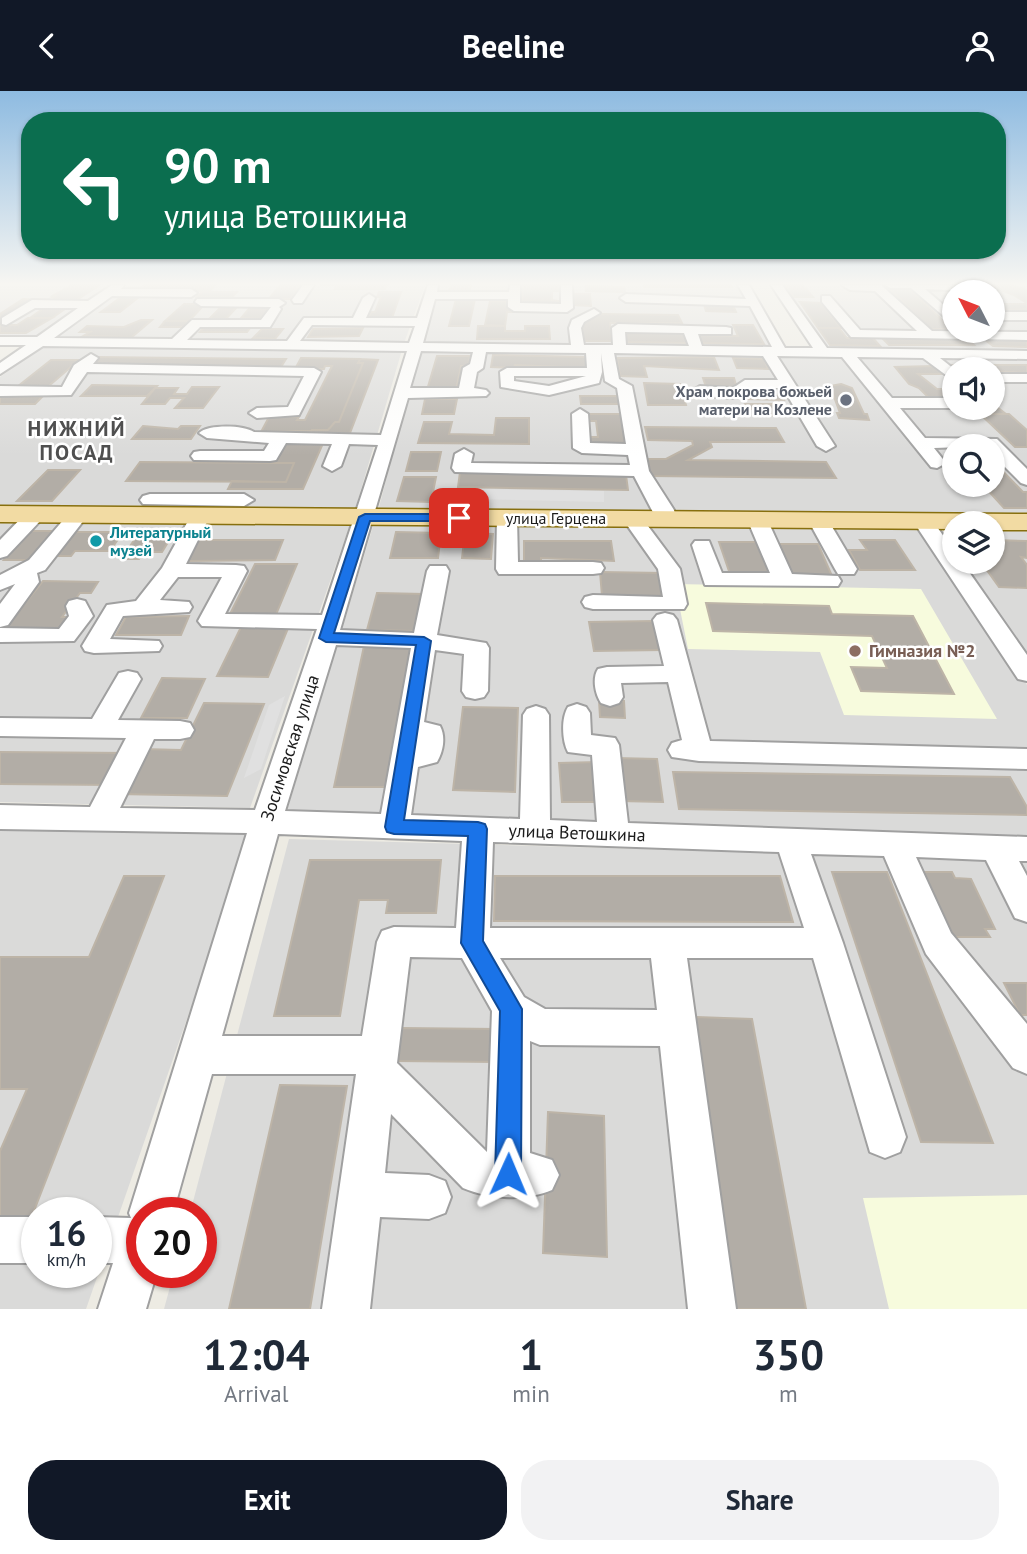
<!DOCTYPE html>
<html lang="en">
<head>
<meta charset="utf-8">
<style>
	:root { --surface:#fff; --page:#f2f2f3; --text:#1f2937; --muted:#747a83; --accent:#111827 }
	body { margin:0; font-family:"PT Sans",sans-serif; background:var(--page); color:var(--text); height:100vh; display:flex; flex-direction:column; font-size:26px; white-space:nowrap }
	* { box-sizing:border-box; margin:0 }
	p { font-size:23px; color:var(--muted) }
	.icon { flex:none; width:38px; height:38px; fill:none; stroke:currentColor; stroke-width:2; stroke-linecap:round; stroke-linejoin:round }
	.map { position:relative; height:1218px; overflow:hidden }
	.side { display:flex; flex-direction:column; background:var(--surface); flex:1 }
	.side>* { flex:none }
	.top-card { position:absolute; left:21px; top:21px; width:985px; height:147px; border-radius:28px; box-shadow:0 2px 5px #0004; background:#0b6e4f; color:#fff; overflow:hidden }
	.needle { width:46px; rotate:312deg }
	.controls { position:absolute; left:942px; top:189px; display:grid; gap:14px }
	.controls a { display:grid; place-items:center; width:63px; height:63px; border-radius:50%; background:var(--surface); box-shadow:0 2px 5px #0004; font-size:35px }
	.speed { position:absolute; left:21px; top:1106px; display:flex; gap:14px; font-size:35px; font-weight:700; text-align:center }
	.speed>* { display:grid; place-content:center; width:91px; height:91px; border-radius:50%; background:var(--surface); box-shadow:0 2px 5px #0004; line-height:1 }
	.speed small { font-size:18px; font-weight:400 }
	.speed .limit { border:10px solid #d22; background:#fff; color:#111 }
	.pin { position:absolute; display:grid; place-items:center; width:60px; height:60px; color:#fff; margin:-30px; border-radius:14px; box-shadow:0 4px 10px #0006 }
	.me { position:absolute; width:77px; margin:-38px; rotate:1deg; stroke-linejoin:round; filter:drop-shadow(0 0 5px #0008) }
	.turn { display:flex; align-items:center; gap:24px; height:147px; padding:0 28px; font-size:32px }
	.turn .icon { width:91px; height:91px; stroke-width:2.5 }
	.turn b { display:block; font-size:49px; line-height:60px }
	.eta { display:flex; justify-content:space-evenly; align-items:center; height:119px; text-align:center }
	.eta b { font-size:42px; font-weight:700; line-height:49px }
	.action { display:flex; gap:14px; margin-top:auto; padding:14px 28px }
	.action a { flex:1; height:80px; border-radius:28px; background:var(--accent); color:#fff; font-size:28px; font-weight:700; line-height:80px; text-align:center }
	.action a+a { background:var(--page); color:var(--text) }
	header { display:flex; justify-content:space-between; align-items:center; height:91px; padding:0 28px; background:var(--accent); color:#fff; font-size:32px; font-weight:700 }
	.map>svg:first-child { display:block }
</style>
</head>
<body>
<header><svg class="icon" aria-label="back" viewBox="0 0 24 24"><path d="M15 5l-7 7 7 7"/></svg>Beeline<svg class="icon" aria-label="person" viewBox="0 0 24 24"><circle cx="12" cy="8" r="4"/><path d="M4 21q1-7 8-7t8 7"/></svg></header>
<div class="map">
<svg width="1027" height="1218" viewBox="0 0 1027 1218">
	<rect width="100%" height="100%" fill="#edebe3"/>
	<path fill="#dadad9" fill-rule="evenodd" d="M0,194H113L39,247H0Z
		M126,194H425L403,255L53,248Z
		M440,194H741L776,258L423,255Z
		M780,194H1027V261L827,259ZM954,201H992V240H954Z
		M44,254L402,259L355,419L0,417V286Z
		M420,260L1027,267V426L378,420ZM954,278H992V317H954ZM954,355H992V394H954Z
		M0,428L351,431L250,717L0,711Z
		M374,432L920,435L1027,594V747L286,723Z
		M992,436L1027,437V572L957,471H992Z
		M0,737L252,741L86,1218H0ZM37,1122H96V1181H37Z
		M289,748L1027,769V1218H164L174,1181H201V1122H190Z"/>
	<path fill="#f7fbdd" d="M675,493L921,498L997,628L844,624L820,561L688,558Z
		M1027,1104V1218H889L863,1107Z"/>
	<path fill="#e0e0e0" d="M477,398L604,400V411L475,408Z
		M285,605L261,678L244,687L269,614Z"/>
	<path fill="#b2ada6" stroke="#bdb4a7" stroke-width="2" d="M72,194H100L70,213H49L57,208L52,206L57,204H54Z
		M144,194H215L210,200L138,199Z
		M280,194H300L291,208H269Z
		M320,194H387L385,198H335L337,194Z
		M451,194H471L469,201L449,200Z
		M523,194H558V200H552V209L559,210V216L522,215Z
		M644,194H731L732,196H644Z
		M785,194H803L813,206H794Z
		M987,194H1010L1022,197L1027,200V212L1014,204Z
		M586,195L624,196L625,201L586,200Z
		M887,195L907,196L952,238H930Z
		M202,201H237L232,206H197Z
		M379,201H401L392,227H368L371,221H375L381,206H377Z
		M572,203H590L591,215L572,214Z
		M121,206H139L120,221H101Z
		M23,208L42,209L7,226H0V223Z
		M456,208H475L469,235H449Z
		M490,210H509L508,218L553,219V221H507L505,235L485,234Z
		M800,211L821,212L841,237H818Z
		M184,213H205L189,230H165Z
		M253,213H272L260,228L241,227Z
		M992,213H1027V218L992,220Z
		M48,214L69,215L52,227H30Z
		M704,214H733L736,221L706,220Z
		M222,215H238L224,230H207Z
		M602,223L678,224L682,232H610L612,250H581L583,229Z
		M28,227H52L26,242H0V234H17Z
		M141,229H152L132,246L83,245L90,241H80L87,235L124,236Z
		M165,230H189L183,236H160Z
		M207,233H253L247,241H200Z
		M733,234H753L764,253L698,252L695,244L738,245Z
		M478,235H505V240H525V235H549L550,248H477Z
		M363,237L359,245L308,246L313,238Z
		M818,237H839L847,247H873L880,255L830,254Z
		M262,238H283L275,248L253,247Z
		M624,242L687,243L690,252L625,251Z
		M882,247H966L974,254H889Z
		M984,248H1027V256L993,255Z
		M493,264L588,266L589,277L515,274L514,277L491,276Z
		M437,265H470L468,275H461L456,299H427Z
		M94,266L286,268L281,276L85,274Z
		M714,266L719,279L644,275L647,286L620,285L617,267Z
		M301,267L360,268L358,272H363L339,331H335L328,339L261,341L269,326H299L297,329H305L332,275H325L324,278H295Z
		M733,267L764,268L768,278L737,277Z
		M360,268L378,269L350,342H311L312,339H328L335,331H339L363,272H358Z
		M51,269H79L43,300L13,299Z
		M948,274H1027V282L954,278Z
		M933,275L942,283H918L937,298H954V307L928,306L919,297L909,293L895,276Z
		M703,287H734L737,297L706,296Z
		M644,292L680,293L686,314H648Z
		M841,293L852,297L864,323H867L869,329L839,327L837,322H840L830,295Z
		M92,294L157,295L147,305H81Z
		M753,295L777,296L784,309L746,308L744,301H756Z
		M192,296H219L203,317H175L184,307H170L165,313H142L155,297H178L174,303H187Z
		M22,302L17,306H42L35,313H0V304Z
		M580,305H617L619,313H581Z
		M425,308H457L454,323H422Z
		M745,313H784L789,325L756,324L754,318H747Z
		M997,316L1006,323H976L968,317Z
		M589,323H624L629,353H591L590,346H598L596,330H590Z
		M980,323H1009L1027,339V356H1015Z
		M496,327H529V353L418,352L424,331H452L449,343L494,344Z
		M143,335L178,338L181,335H200L191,348H132Z
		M645,336L776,337L784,351H710L712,356L688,369L826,371L836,387L650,385L644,368H666L693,354L692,350L648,349Z
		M285,350H324L303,398H228L232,390L286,391L294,372H273Z
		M411,361H441L437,380H406Z
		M992,369L1023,401H1027V417H1004L983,394H992Z
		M140,371L273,372H294L286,391L126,390Z
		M48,379H80L52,410H17Z
		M460,381L626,384L628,399L458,396Z
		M404,386H436L431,411L397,410Z
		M30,440H53L29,469H4Z
		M151,440H175L162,461H143L139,468H125L130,461H126L137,445H148Z
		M73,441H123L110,460H75L71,465H55Z
		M396,441L441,442L438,467H390Z
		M465,442L493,443L491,468L462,467Z
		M199,449H283L275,469L188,470Z
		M860,449H895L915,479H860L849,459H867Z
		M992,449L1027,450V467L1021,466L1027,474V497L999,496L981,471H992Z
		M524,450H611L614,470L541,467V470H524Z
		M719,451H761L775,486H731Z
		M778,453H818L832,485L790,484Z
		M255,473H297L275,526L229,525Z
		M600,481L663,482L667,507L602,505Z
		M43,490L98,491L91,502H80L62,526H71L63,538L5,537Z
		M377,502L424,503L417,540L367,539Z
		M706,512L829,515L832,523L913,525L954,603L861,600L851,576L887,577L872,545L713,540Z
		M189,525L181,544H116L126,526Z
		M655,530L662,559L594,560L589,531Z
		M242,534L289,535L268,586L217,585Z
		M412,554L392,696H334L364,555Z
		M162,587L205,588L187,627H141Z
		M599,609L624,610L625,627L600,626Z
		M204,612L264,613L227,705L118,703L142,658L181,659Z
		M463,616L518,617L515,701L453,699Z
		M0,661L128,662L112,694L0,693Z
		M616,667L657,668L663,711L620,710Z
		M598,671L603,711H562L559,672Z
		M673,681L1010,686L1027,716V724L679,718Z
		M310,769H441L436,822H386L388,809H359L340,925H274Z
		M832,781H887L993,1052L921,1051Z
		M920,781H952L955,787L971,788L995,838H985L990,846H949Z
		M124,785H164L32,1125H0V1060L27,998H0V866H89Z
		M495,785H780L793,831L494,830Z
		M1004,892H1027V924H1020Z
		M696,926L752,928L806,1218H735Z
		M400,937L497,938L496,971L396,970Z
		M280,994L347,995L310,1218H229Z
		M548,1021L604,1025L607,1166L543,1162Z"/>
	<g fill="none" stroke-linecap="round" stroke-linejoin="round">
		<defs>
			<path id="minor" d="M112,194H124L121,198H191L197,202L191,206L112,205L54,247L172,248L192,229H261L271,216L201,215L195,211L197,208H279L285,212L279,216L281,218L270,236H200L187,249L287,250L304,227H353L363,207L369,203L375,207L366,227H417L428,194H438L437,201H509L510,194H520V212L561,213V194H572L573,217L567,221L514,220L508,216V208H435L423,252L571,254L569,237L572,229L594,218L600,222L584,231L581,237L584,254H613L612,237L618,233L726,236L731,237V243H698L702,255L772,256L750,215L626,211L620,207L626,203L746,208L738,194H749L785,257H813L771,194H782L827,257L1027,260V268L940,267L954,278V290L923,267L857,266L892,307H954V317H900L925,347L997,348L1027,378V394L1021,392L992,363V355L934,357L946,372L937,377L931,376L842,266L777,265L835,355L826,360L817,355L783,297H749L742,305L737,307L700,305L692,300L700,295L733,297L745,289H778L763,265L614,262L619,288L632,295L649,380L674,419L676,427L673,431H659L656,427L634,385L455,381L452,377L455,363L464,358L473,363L471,372L630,374L628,364L582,362L573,357L572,323L580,318L588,323L590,352L626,353L617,297L605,290L601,262L602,281L599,292L549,304L501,296L500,281L507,277H587L586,262L486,261L483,277L477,281L474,297L486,299L489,302L486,305L408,307L340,539L414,542L427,480L430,475H446L449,480L437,544L486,552L489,557L488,600L484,606L475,608L466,606L462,600L464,563L435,559L424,631L440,635C446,646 443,661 437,671L418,676L411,724L520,728L523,624L527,618L536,615L545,618L549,624L550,729L597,731L592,664L568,661C562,650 561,627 568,616L577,613L586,616L590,622L591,644L615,647L619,654L628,732L1027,746V770H1019L1027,785V831L1015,827L986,769L916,766L951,842L1027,933V983L1013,977L926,863L884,765L811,763L843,852L906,1046L900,1061L885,1067L870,1061L813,867H687L736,1218H688L660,955L540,954L530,950V1062L552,1069L559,1084L552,1099C527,1110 488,1108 463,1097L391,1023L385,1082L429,1084L445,1090L451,1106L445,1122L429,1128L380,1126L370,1218H322L356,983H212L173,1122H142V1181H157L146,1218H98L113,1172H96V1126L131,1127L129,1122L247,742L0,738V714L90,716L126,647L0,645V627L92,628L119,582L128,580L137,582L141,588L118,629L180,630L190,632L194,639L190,646L180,648H154L120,717L255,719L317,538L202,535L198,530L222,486H178L160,509L189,511L192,516L189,521L123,525L110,548L159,550L162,555L159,560L94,562L85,560L82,555L107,514L136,510L162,477L193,421L200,419L210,425L186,473L236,474L244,475L247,480L225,523L322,524L378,354L349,353L341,375L332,380L323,375L332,353L286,352L276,369L270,370L194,369L191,365L194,361L200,360H264L269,352L207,347L199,342C208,333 244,334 254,341L381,344L407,260L43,255L0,283V272L26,254H0V246H37L78,217H35L6,234L2,233V227L32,209L88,210ZM312,234L415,235L409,252L300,250ZM625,241L684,242L689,255L626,254ZM421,260L473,261L470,273L463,277L459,297H410ZM514,285H586L549,295L514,290ZM336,554L411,557L381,723L285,720ZM278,743L462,750L456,837L394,836L382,840L377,851L362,945H222ZM493,751L779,761L804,837H490ZM410,866L462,867L492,920L487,1061L397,972ZM500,867H651L657,919L545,918L524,906Z
				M303,194H314L302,212H294L292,209Z
				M842,194H881L932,240L1027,241V249L851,246L822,211V205H830L860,239L917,240L875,200L850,199Z
				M885,194H986L995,201L992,204V201L925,198L954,223V234L911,197H891Z
				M992,221H1027V229H992Z
				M91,263L98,267L93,273L314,277L321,281L299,324L257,327L249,322L257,317L288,316L304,285L87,281L71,304L0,305V295L62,296L74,274Z
				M992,283H1027V291H992Z
				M150,403H244L254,409L244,415L143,413L140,409L143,405Z
				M35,418L42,420L45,424L42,428L7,465L0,467V449L28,420Z
				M78,418L88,424L45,479L37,482L39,491L8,534L0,536V513L15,493L0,499V484L29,469L71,420Z
				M507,421L514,423L517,427L518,471H593L601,472L604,477L601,482L593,483H499L496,478L497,427L500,423Z
				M632,421L639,423L680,478L687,513L684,518H593L585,516L582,511L585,506L593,504L663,506L658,478L622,427L625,423Z
				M757,422L764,424L767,428L792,483L838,485L841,490L838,495L705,494L692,454L695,450H709L722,482H770L747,428L750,424Z
				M818,423L825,425L828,429L857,478L854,483H838L835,478L808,429L811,425Z
				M923,424L930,426L954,460V471H962L1027,564V590L1018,588L913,430L916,426Z
				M77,508L85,510L93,525L74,550L0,551V537L59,538L69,525L66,515L69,510Z
				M665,522L673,524L677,529L710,650L1027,658V678L699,670L672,666L668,659L672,652L682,649L668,591L621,592L623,606L619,612L610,615L601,612C595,603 592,587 598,578L607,576L664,575L653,529L657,524Z
				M0,1126H37V1172H0Z"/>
			<path id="major" d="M0,415L1027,423V439H992V432H954V438L0,431Z"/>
		</defs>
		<use href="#minor" stroke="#a0a0a0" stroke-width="4"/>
		<use href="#major" stroke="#876f0e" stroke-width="3"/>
		<use href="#minor" fill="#fff" fill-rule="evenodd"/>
		<use href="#major" fill="#f2dba3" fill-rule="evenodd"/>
	</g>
	<linearGradient id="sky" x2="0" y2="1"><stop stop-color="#8ebbe1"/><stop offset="0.53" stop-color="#f7f6f2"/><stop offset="1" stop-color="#f7f6f2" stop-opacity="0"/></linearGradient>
	<rect width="1027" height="364" fill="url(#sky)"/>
	<path fill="#1a73e8" stroke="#114b97" stroke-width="2" d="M365,423H459L465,427L459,430H370L334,542L424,546L431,550L404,729L478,731L485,733L487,738L483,850L522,918L521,1083L517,1092L508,1096L499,1092L495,1083L500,920L461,852L468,745L394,743L387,741L385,736L416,554L326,551L319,547L359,426Z"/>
	<circle fill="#6b7280" stroke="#fff" stroke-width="2.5" cx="846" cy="309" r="7"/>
	<circle fill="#0f9aa8" stroke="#fff" stroke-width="2.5" cx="96" cy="450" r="7"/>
	<circle fill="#8d6e63" stroke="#fff" stroke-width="2.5" cx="855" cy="560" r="7"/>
	<g text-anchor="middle" stroke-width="5" stroke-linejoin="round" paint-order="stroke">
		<g font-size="16" font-weight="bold" fill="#5b616d" stroke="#fff" text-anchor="end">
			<text x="832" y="306">Храм покрова божьей<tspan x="832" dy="18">матери на Козлене</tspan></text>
		</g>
		<g font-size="16" fill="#1c1c1c" stroke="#fff">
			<text x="556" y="433">улица Герцена</text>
		</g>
		<g font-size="16" font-weight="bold" fill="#0d838f" stroke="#fff" text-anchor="start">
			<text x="110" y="447">Литературный<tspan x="110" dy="18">музей</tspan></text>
		</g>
		<g font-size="18" font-weight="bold" fill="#785e54" stroke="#fff" text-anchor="start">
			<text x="869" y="566">Гимназия №2</text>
		</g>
		<g font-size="18" fill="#1c1c1c" stroke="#fff">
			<text transform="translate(290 657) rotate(-72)" y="6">Зосимовская улица</text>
			<text transform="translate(577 742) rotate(2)" y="6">улица Ветошкина</text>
		</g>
		<g font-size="21" font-weight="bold" letter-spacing="2" fill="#4f4f4f" stroke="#fff">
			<text x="77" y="345">НИЖНИЙ<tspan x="77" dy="24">ПОСАД</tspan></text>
		</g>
	</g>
</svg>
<div class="controls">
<a><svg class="needle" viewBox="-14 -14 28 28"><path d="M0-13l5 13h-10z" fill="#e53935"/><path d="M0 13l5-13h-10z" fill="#747a83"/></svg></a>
<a><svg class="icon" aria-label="sound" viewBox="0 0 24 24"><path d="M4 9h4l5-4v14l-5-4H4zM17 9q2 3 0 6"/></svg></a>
<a><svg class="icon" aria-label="search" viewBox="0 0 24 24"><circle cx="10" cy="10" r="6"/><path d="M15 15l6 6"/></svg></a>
<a><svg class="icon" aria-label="layers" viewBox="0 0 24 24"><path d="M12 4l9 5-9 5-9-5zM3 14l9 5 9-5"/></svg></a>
</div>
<div class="speed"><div>16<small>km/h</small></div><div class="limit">20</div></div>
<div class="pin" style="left:459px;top:427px;background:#d93025"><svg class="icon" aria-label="arrive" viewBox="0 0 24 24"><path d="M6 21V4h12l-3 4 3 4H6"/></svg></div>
<svg class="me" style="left:508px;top:1083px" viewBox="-20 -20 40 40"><path d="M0-17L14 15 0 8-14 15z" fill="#1a73e8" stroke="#fff" stroke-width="4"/></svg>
<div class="top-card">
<div class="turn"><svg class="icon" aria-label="left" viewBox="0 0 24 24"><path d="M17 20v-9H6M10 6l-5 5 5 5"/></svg><div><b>90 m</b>улица Ветошкина</div></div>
</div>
</div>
<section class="side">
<div class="eta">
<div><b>12:04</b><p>Arrival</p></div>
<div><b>1</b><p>min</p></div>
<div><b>350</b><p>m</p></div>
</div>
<div class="action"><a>Exit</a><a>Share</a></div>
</section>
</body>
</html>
